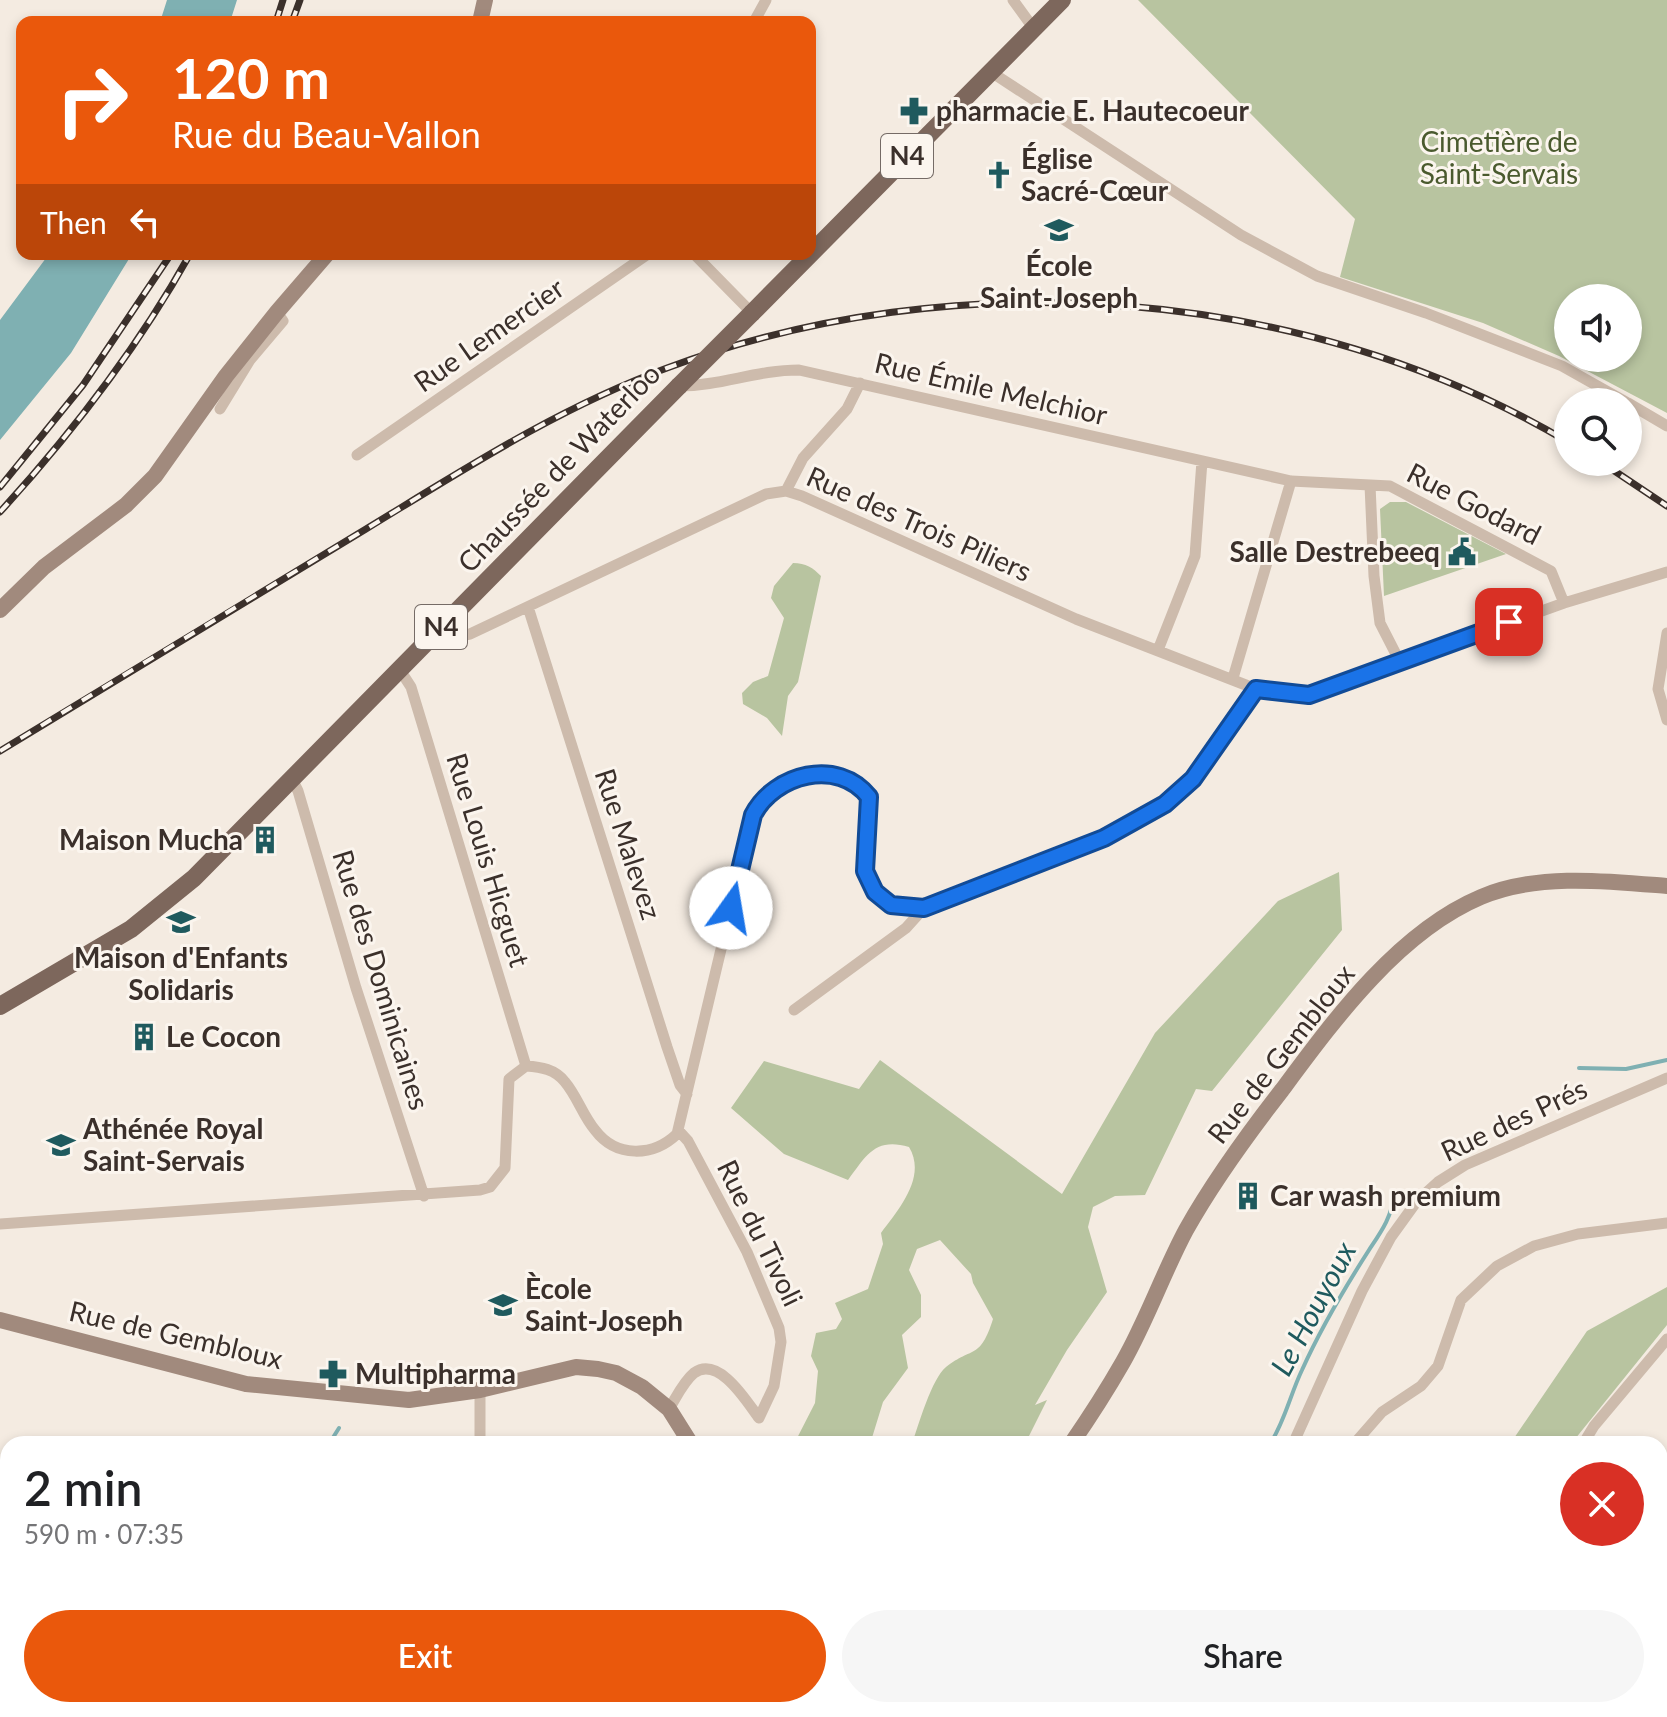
<!DOCTYPE html>
<html lang="en">
<head>
<meta charset="utf-8">
<style>
	:root { --surface:#fff; --page:#f6f6f6; --text:#202124; --muted:#757577; --accent:#ea580c }
	body { margin:0; font-family:Lato,sans-serif; background:var(--page); color:var(--text); height:100vh; display:flex; flex-direction:column; font-size:30px; white-space:nowrap }
	* { box-sizing:border-box; margin:0 }
	p { font-size:26px; color:var(--muted) }
	.icon { flex:none; width:44px; height:44px; fill:none; stroke:currentColor; stroke-width:2; stroke-linecap:round; stroke-linejoin:round }
	.map { position:relative; flex:1; overflow:hidden }
	.panel { position:absolute; left:0px; top:1436px; width:1668px; height:282px; display:flex; flex-direction:column; background:var(--surface); border-radius:24px 24px 0 0; box-shadow:0 4px 12px #0003 }
	.panel>* { flex:none }
	.top-card { position:absolute; left:16px; top:16px; width:800px; height:244px; border-radius:16px; box-shadow:0 4px 12px #0003; background:#ea580c; color:#fff; overflow:hidden }
	.tools { position:absolute; left:1554px; top:284px; display:grid; gap:16px }
	.tools a { display:grid; place-items:center; width:88px; height:88px; border-radius:50%; background:var(--surface); box-shadow:0 4px 12px #0003; font-size:40px }
	.pin { position:absolute; display:grid; place-items:center; width:68px; height:68px; color:#fff; margin:-34px; border-radius:16px; box-shadow:0 4px 12px #0006 }
	.me { position:absolute; width:88px; margin:-44px; rotate:13deg; stroke-linejoin:round; filter:drop-shadow(0 0 6px #0008) }
	.turn { display:flex; align-items:center; gap:28px; height:168px; padding:0 24px; font-size:36px }
	.turn .icon { width:104px; height:104px; stroke-width:2.5 }
	.turn b { display:block; font-size:56px; line-height:68px }
	.then { display:flex; align-items:center; height:76px; padding:0 24px; background:#0003; gap:16px; font-size:30px }
	.round { display:grid; place-items:center; flex:none; width:84px; height:84px; border-radius:42px; background:var(--page) }
	.head { display:flex; align-items:center; justify-content:space-between; height:136px; padding:0 24px }
	h1 { font-size:48px; font-weight:600; line-height:60px }
	.action { display:flex; gap:16px; margin-top:auto; padding:16px 24px }
	.action a { flex:1; height:92px; border-radius:48px; background:var(--accent); color:#fff; font-size:32px; font-weight:600; line-height:92px; text-align:center }
	.action a+a { background:var(--page); color:var(--text) }
	.map>svg:first-child { display:block }
</style>
</head>
<body>
<div class="map">
<svg width="1667" height="1717" viewBox="0 0 1667 1717">
	<rect width="100%" height="100%" fill="#f4ebe1"/>
	<path fill="#b8c4a0" fill-rule="evenodd" d="M1138,0H1667V413L1559,356L1483,323L1340,277L1355,219ZM1568,298H1628V358H1568Z
		M1390,502H1406L1506,554L1384,596L1380,509Z
		M793,563C806,563 813,568 821,576L798,682L788,696L782,736L767,718L743,704L742,693L753,682L768,676L784,618L771,598L774,586Z
		M1339,872L1342,930L1212,1091L1196,1089L1145,1195L1115,1196L1093,1207L1088,1227L1107,1292L1067,1350L1035,1405L1047,1400L1025,1444H912C918,1426 932,1378 946,1367C973,1346 980,1360 993,1319L973,1283L971,1274L940,1240L917,1249L909,1270L921,1295V1317L902,1335L908,1368L883,1402L871,1441C864,1447 853,1444 846,1441L845,1444H794L815,1403L818,1371L811,1356L816,1333L836,1329L842,1319L835,1303L868,1289L883,1244L881,1233C899,1209 927,1177 909,1147C875,1137 866,1156 848,1180L784,1154L731,1108L764,1061L859,1089L880,1060L1062,1194L1155,1033L1278,901Z
		M1667,1287V1325L1571,1444H1510L1587,1331Z
		M207,1710H562L567,1717H208Z
		M1300,1710H1425L1421,1717H1311Z"/>
	<path fill="#7fb0b2" d="M167,0H237L230,22H160Z
		M49,254H132L71,353L0,440V320Z"/>
	<g fill="none" stroke-linecap="round" stroke-linejoin="round">
		<path stroke="#7fb0b2" stroke-width="4" d="M1579,1068L1626,1069L1667,1060
			M329,1444L339,1428
			M1270,1444C1285,1421 1290,1395 1302,1370C1321,1328 1344,1289 1369,1250C1381,1232 1392,1217 1394,1194
			M1039,1717L1049,1710"/>
		<path stroke="#cdbbac" stroke-width="11" d="M1013,0L1034,29
			M754,22L766,0
			M991,72L1241,235L1317,276L1426,313L1562,366L1626,402
			M694,254L752,313
			M679,386C721,386 756,370 799,370L1291,481L1390,486L1551,571L1564,603
			M1628,403L1667,426
			M220,409L250,360L283,321L277,312
			M357,455L648,254
			M1370,485L1374,576L1380,623L1401,664
			M786,491L803,458L847,409L860,383
			M528,607L667,1047L680,1085L687,1094
			M436,633L445,639L470,634L766,494L786,491L802,496L1076,619L1256,689
			M1667,633L1658,689L1667,720
			M1158,650L1195,556L1202,461
			M400,670L411,687L526,1066
			M1233,678L1291,481
			M292,779L298,791L356,988L424,1196
			M794,1010L906,928L924,908
			M526,1066C541,1067 555,1069 565,1082C577,1096 583,1116 595,1130C616,1158 653,1157 677,1134L753,815C773,774 838,757 869,797L865,871L875,892L891,905L924,908L1104,838L1165,804L1193,779L1256,689L1309,695L1564,603L1667,572
			M0,1224L480,1190L490,1187L505,1168L509,1079L526,1066
			M669,1409C676,1398 683,1382 694,1373C719,1355 747,1402 759,1418L774,1386L781,1342L779,1328L747,1252L688,1141L678,1130
			M480,1444V1390
			M1293,1444L1362,1291L1391,1237L1417,1201L1438,1182L1465,1165L1667,1078
			M1354,1444L1382,1412L1421,1386L1438,1366L1461,1300L1497,1266L1534,1246L1578,1234L1667,1223
			M1583,1444L1594,1426L1667,1339
			M0,1606L8,1601
			M0,1674L8,1669
			M707,1710V1717
			M1270,1710L1285,1717
			M1453,1710L1454,1717
			M146,1717L156,1710
			M1006,1717L1020,1710
			M1433,1717L1438,1710
			M1629,1717L1630,1710"/>
		<path stroke="#a18a7d" stroke-width="16" d="M480,22L485,0
			M0,610L44,567L126,505L155,476L226,376L277,312L327,254
			M0,1320L246,1384L409,1400L480,1390L576,1367L598,1369L616,1373L642,1387L669,1409L691,1444
			M1071,1444C1089,1418 1107,1390 1123,1362C1147,1320 1163,1273 1186,1230C1214,1180 1247,1135 1282,1090C1334,1020 1398,932 1481,897C1537,873 1608,881 1667,886
			M797,1710L801,1717
			M954,1717L956,1710"/>
		<path stroke="#7d675c" stroke-width="18" d="M752,313L1062,0
			M0,1006L131,929L194,878L679,386"/>
		<defs>
			<path id="rail" d="M276,22L283,0
				M292,22L300,0
				M1601,462L1667,506
				M0,487L83,385L171,254
				M0,512C71,434 139,346 190,254
				M0,751C122,676 244,602 366,529C463,470 560,407 667,368C955,261 1303,285 1568,442"/>
		</defs>
		<use href="#rail" stroke="#3b302b" stroke-width="7"/>
		<use href="#rail" stroke="#fbf5ee" stroke-width="4" stroke-dasharray="12" stroke-linecap="butt"/>
		<path stroke="#7d675c" stroke-width="18" d="M679,386L752,313"/>
	</g>
	<g fill="none" stroke-linecap="round" stroke-linejoin="round">
		<defs>
			<path id="route" d="M731,908L753,815C774,774 838,757 869,797L865,871L875,892L891,905L924,908L1104,838L1165,804L1193,779L1256,689L1309,695L1509,622"/>
		</defs>
		<use href="#route" stroke="#114b97" stroke-width="20"/>
		<use href="#route" stroke="#1a73e8" stroke-width="14"/>
	</g>
	<defs>
		<symbol id="pharmacy-bare" viewBox="-9 -9 18 18"><path d="M-2-6h4v4h4v4h-4v4h-4v-4h-4v-4h4Z" fill="#1f5a5e" stroke="#fbf5ee" stroke-width="2.5" paint-order="stroke"/></symbol>
		<symbol id="church-bare" viewBox="-9 -9 18 18"><path d="M-1.2-6h2.4v3.5h3.3v2.4h-3.3V6h-2.4V-.1h-3.3v-2.4h3.3Z" fill="#1f5a5e" stroke="#fbf5ee" stroke-width="2.5" paint-order="stroke"/></symbol>
		<symbol id="school-bare" viewBox="-9 -9 18 18"><path d="M0-5L7-2L0 1L-7-2ZM-4 1L0 2.5L4 1V4Q0 6-4 4Z" fill="#1f5a5e" stroke="#fbf5ee" stroke-width="2.5" paint-order="stroke"/></symbol>
		<symbol id="civic-bare" viewBox="-9 -9 18 18"><path d="M-.6-6.5H3V-4.5H.6V-3L4-1V1h2V6H-6V1h2V-1L-.6-3ZM-1.2 2.5V6h2.4V2.5Z" fill="#1f5a5e" stroke="#fbf5ee" stroke-width="2.5" paint-order="stroke"/></symbol>
		<symbol id="building-bare" viewBox="-9 -9 18 18"><path d="M-4-6H4V6H1V3H-1V6H-4ZM-2.5-4.3h1.7v1.8h-1.7ZM.8-4.3h1.7v1.8H.8ZM-2.5-1h1.7V.8h-1.7ZM.8-1h1.7V.8H.8Z" fill="#1f5a5e" stroke="#fbf5ee" stroke-width="2.5" paint-order="stroke"/></symbol>
	</defs>
	<g fill-rule="evenodd">
		<use href="#pharmacy-bare" x="894" y="91" width="40" height="40"/>
		<use href="#church-bare" x="979" y="155" width="40" height="40"/>
		<use href="#school-bare" x="1039" y="210" width="40" height="40"/>
		<use href="#civic-bare" x="1442" y="532" width="40" height="40"/>
		<use href="#building-bare" x="245" y="820" width="40" height="40"/>
		<use href="#school-bare" x="161" y="902" width="40" height="40"/>
		<use href="#building-bare" x="124" y="1017" width="40" height="40"/>
		<use href="#school-bare" x="41" y="1125" width="40" height="40"/>
		<use href="#building-bare" x="1228" y="1176" width="40" height="40"/>
		<use href="#school-bare" x="483" y="1285" width="40" height="40"/>
		<use href="#pharmacy-bare" x="313" y="1354" width="40" height="40"/>
	</g>
	<g text-anchor="middle" stroke-width="6" stroke-linejoin="round" paint-order="stroke">
		<g fill="#fbf5ee" stroke="#756b66" stroke-width="2">
			<rect x="881" y="134" width="52" height="44" rx="6"/>
			<rect x="415" y="605" width="52" height="44" rx="6"/>
		</g>
		<g font-size="26" font-weight="bold" fill="#3b302b">
			<text x="907" y="165">N4</text>
			<text x="441" y="636">N4</text>
		</g>
		<g font-size="28" font-weight="bold" fill="#3b302b" stroke="#fbf5ee" text-anchor="start">
			<text x="936" y="121">pharmacie E. Hautecoeur</text>
			<text x="1021" y="169">Église<tspan x="1021" dy="32">Sacré-Cœur</tspan></text>
			<text x="1059" y="276" text-anchor="middle">École<tspan x="1059" dy="32">Saint-Joseph</tspan></text>
			<text x="1440" y="562" text-anchor="end">Salle Destrebeeq</text>
			<text x="243" y="850" text-anchor="end">Maison Mucha</text>
			<text x="181" y="968" text-anchor="middle">Maison d'Enfants<tspan x="181" dy="32">Solidaris</tspan></text>
			<text x="166" y="1047">Le Cocon</text>
			<text x="83" y="1139">Athénée Royal<tspan x="83" dy="32">Saint-Servais</tspan></text>
			<text x="1270" y="1206">Car wash premium</text>
			<text x="525" y="1299">Ècole<tspan x="525" dy="32">Saint-Joseph</tspan></text>
			<text x="355" y="1384">Multipharma</text>
		</g>
		<g font-size="28" fill="#4a5a2e" stroke="#fbf5ee">
			<text x="1499" y="152">Cimetière de<tspan x="1499" dy="32">Saint-Servais</tspan></text>
		</g>
		<g font-size="28" fill="#3b302b" stroke="#fbf5ee">
			<text transform="translate(489 335) rotate(-35)" y="10">Rue Lemercier</text>
			<text transform="translate(991 389) rotate(13)" y="10">Rue Émile Melchior</text>
			<text transform="translate(559 468) rotate(-46)" y="10">Chaussée de Waterloo</text>
			<text transform="translate(1474 504) rotate(27)" y="10">Rue Godard</text>
			<text transform="translate(919 524) rotate(24)" y="10">Rue des Trois Piliers</text>
			<text transform="translate(628 844) rotate(72)" y="10">Rue Malevez</text>
			<text transform="translate(488 860) rotate(73)" y="10">Rue Louis Hicguet</text>
			<text transform="translate(381 980) rotate(73)" y="10">Rue des Dominicaines</text>
			<text transform="translate(1281 1054) rotate(-52)" y="10">Rue de Gembloux</text>
			<text transform="translate(1514 1120) rotate(-25)" y="10">Rue des Prés</text>
			<text transform="translate(760 1233) rotate(64)" y="10">Rue du Tivoli</text>
			<text transform="translate(176 1335) rotate(13)" y="10">Rue de Gembloux</text>
		</g>
		<g font-size="30" font-style="italic" fill="#1f5a5e" stroke="#fbf5ee">
			<text transform="translate(1314 1309) rotate(-62)" y="10">Le Houyoux</text>
		</g>
	</g>
</svg>
<div class="tools">
<a><svg class="icon" aria-label="sound" viewBox="0 0 24 24"><path d="M4 9h4l5-4v14l-5-4H4zM17 9q2 3 0 6"/></svg></a>
<a><svg class="icon" aria-label="search" viewBox="0 0 24 24"><circle cx="10" cy="10" r="6"/><path d="M15 15l6 6"/></svg></a>
</div>
<div class="pin" style="left:1509px;top:622px;background:#d93025"><svg class="icon" aria-label="arrive" viewBox="0 0 24 24"><path d="M6 21V4h12l-3 4 3 4H6"/></svg></div>
<svg class="me" style="left:731px;top:908px" viewBox="-20 -20 40 40"><circle r="19" fill="#fff"/><path d="M0-13L10 11 0 6-10 11z" fill="#1a73e8"/></svg>
<div class="top-card">
<div class="turn"><svg class="icon" aria-label="right" viewBox="0 0 24 24"><path d="M7 20v-9h11M14 6l5 5-5 5"/></svg><div><b>120 m</b>Rue du Beau-Vallon</div></div>
<div class="then">Then<svg class="icon" aria-label="left" viewBox="0 0 24 24"><path d="M17 20v-9H6M10 6l-5 5 5 5"/></svg></div>
</div>
<section class="panel">
<div class="head"><div><h1>2 min</h1><p>590 m · 07:35</p></div><a class="round" style="background:#d93025;color:#fff"><svg class="icon" aria-label="close" viewBox="0 0 24 24"><path d="M6 6l12 12M18 6L6 18"/></svg></a></div>
<div class="action"><a>Exit</a><a>Share</a></div>
</section>
</div>
</body>
</html>
